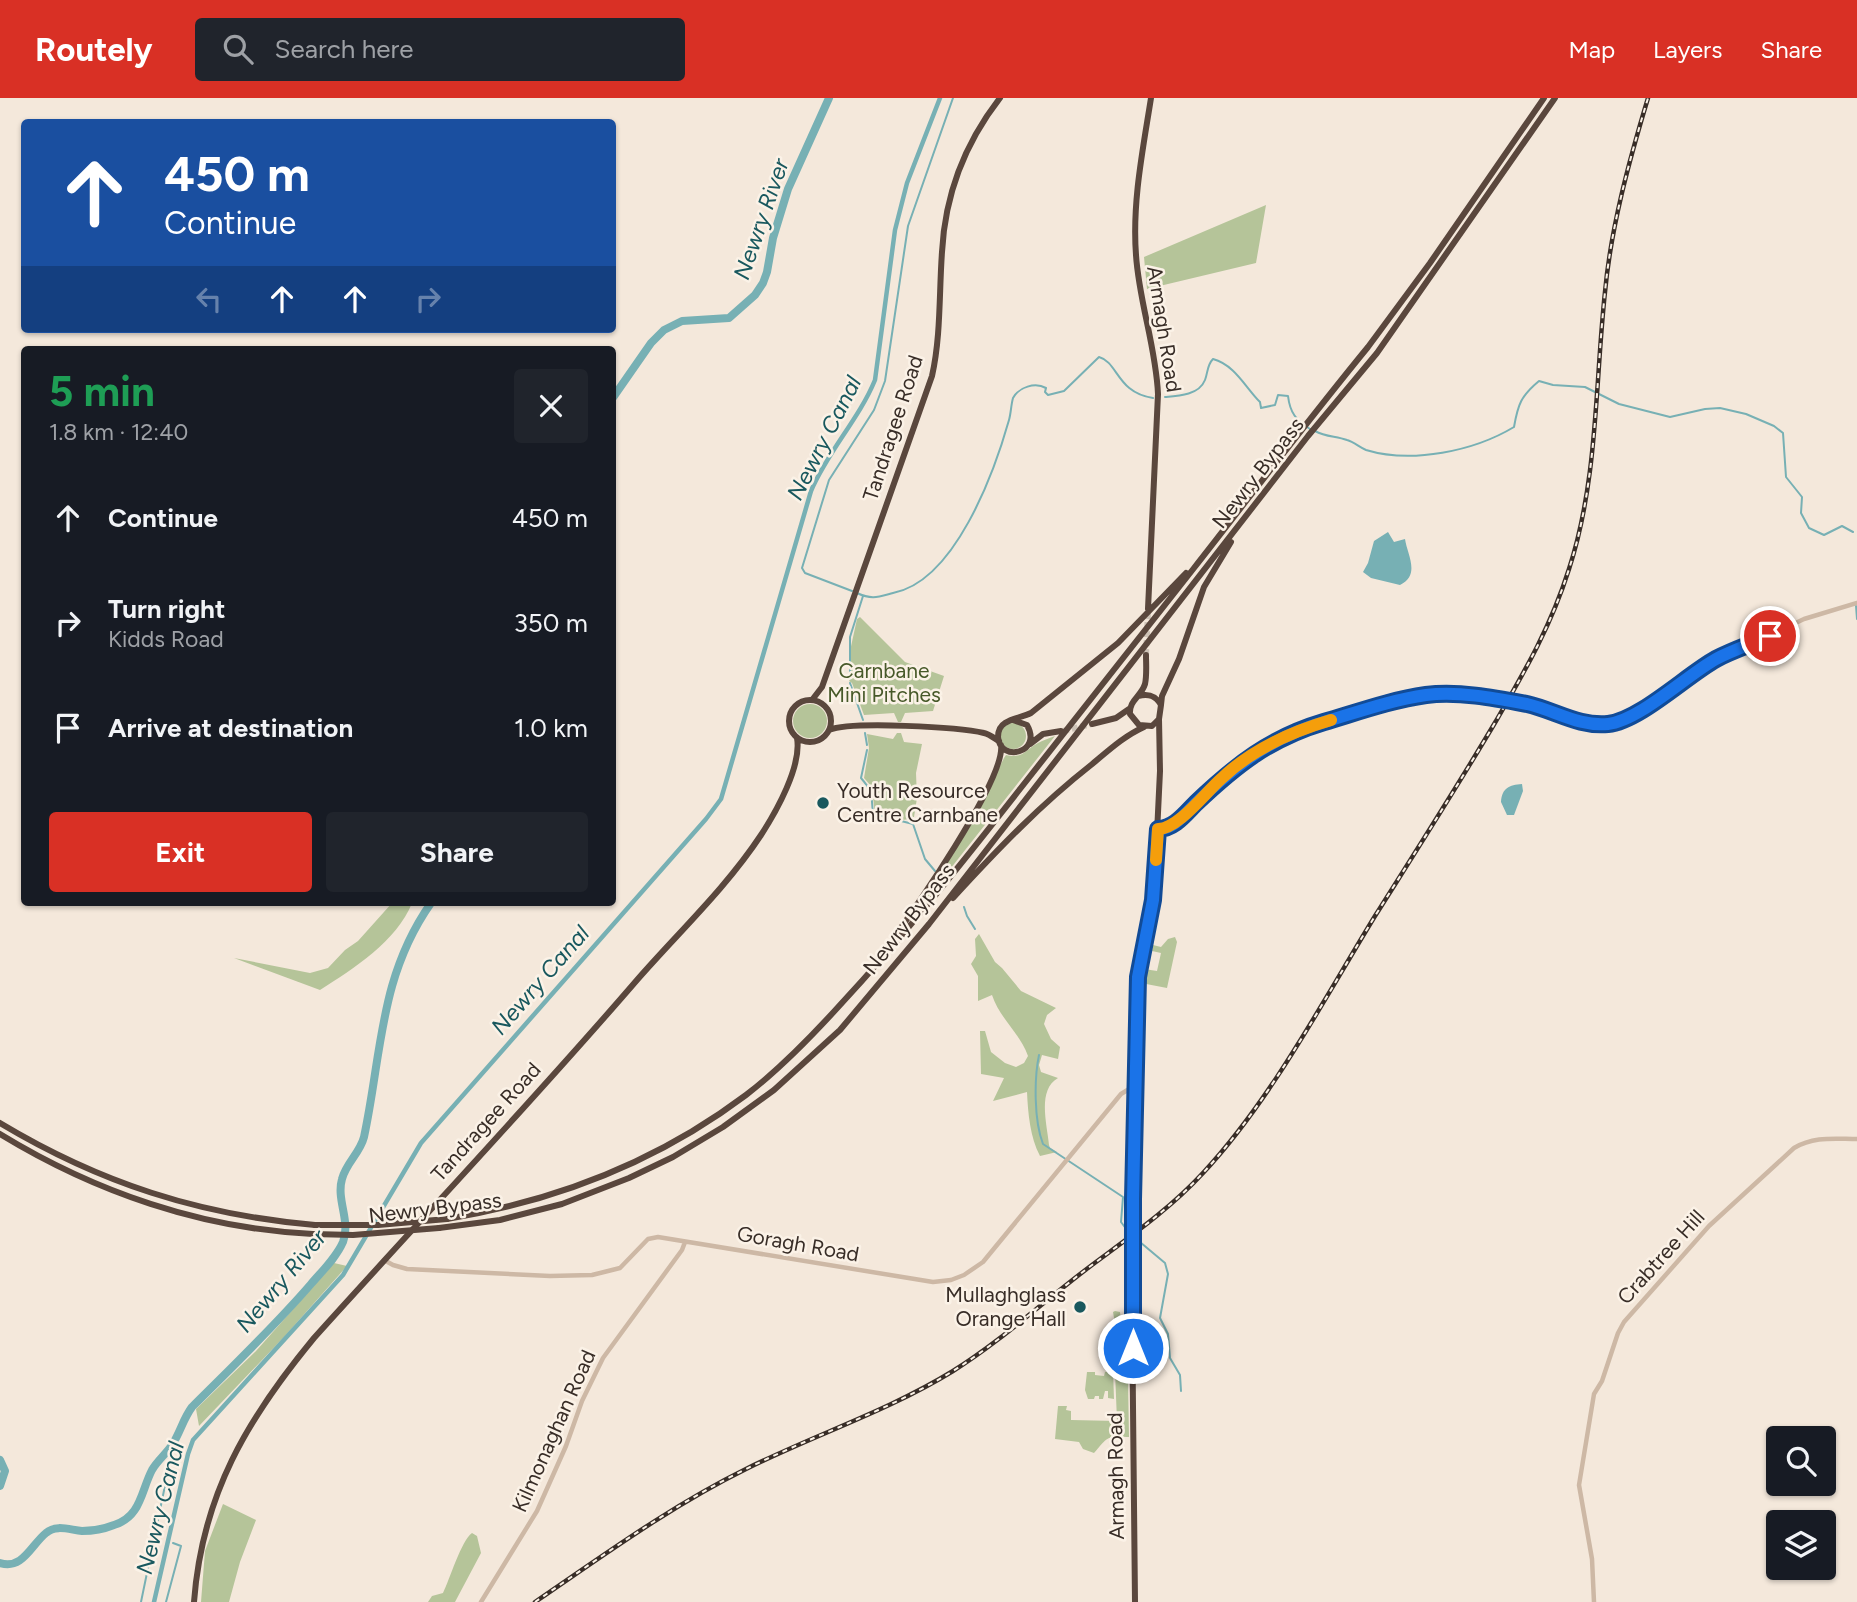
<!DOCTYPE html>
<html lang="en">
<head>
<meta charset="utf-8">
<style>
	:root { --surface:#171b24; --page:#20242c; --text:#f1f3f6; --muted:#9ea1a6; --accent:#d93025 }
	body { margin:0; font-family:Figtree,sans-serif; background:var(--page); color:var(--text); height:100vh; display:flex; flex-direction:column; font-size:26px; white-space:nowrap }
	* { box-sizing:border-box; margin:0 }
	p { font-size:23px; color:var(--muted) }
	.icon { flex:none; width:38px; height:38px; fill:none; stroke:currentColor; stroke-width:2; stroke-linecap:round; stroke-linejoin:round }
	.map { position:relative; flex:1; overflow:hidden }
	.side { position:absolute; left:21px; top:248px; width:595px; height:560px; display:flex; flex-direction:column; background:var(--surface); border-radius:7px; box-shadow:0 2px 5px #0004 }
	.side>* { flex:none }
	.banner { position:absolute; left:21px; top:21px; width:595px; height:214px; border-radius:7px; box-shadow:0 2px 5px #0004; background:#1a4fa0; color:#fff; overflow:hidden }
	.controls { position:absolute; left:1766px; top:1328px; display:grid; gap:14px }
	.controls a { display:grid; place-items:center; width:70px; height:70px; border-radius:7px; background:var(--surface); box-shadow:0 2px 5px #0004; font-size:35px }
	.pin { position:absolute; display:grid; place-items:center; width:60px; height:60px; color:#fff; margin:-30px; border:4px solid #fff; border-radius:50%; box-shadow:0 2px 7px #0007 }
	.me { position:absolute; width:77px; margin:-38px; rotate:0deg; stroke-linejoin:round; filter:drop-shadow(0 0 5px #0008) }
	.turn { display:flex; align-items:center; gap:24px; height:147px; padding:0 28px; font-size:32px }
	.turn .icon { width:91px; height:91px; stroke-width:2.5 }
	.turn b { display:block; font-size:49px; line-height:60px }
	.lanes { display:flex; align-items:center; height:66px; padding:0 28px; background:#0003; justify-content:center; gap:35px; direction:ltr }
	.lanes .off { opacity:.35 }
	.round { display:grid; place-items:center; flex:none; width:74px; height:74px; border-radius:7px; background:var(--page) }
	.headline { display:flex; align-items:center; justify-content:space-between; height:119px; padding:0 28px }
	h1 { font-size:42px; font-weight:700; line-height:52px; color:#1e9e55 }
	.cta { display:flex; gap:14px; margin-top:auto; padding:14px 28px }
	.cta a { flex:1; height:80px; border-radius:7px; background:var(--accent); color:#fff; font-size:28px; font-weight:700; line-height:80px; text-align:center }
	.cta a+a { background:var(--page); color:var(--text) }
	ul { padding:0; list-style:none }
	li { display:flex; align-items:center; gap:21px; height:105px; padding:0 28px }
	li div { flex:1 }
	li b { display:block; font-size:26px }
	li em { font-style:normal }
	header { display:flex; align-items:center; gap:42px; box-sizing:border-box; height:98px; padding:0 35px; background:var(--accent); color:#fff }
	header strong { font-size:33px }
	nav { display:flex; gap:38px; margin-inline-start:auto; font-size:24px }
	.search { width:490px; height:63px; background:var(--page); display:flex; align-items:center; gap:18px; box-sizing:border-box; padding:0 24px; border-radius:7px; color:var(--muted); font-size:26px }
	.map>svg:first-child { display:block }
</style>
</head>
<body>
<header>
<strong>Routely</strong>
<div class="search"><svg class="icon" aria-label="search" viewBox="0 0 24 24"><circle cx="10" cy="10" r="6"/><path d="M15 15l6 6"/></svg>Search here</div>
<nav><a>Map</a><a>Layers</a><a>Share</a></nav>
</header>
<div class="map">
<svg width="1857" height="1504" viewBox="0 0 1857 1504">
	<rect width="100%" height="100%" fill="#f4e8db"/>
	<path fill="#b5c499" d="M1266,107L1256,165L1147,191L1144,159Z
		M860,519L905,564L944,578L933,613L905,615L901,624H898L894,615L864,617L852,585L849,583L851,580L850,553L857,521Z
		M793 623a17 17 0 1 1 34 0a17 17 0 1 1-34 0Z
		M1000 638a13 13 0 1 1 26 0a13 13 0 1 1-26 0Z
		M897,635H901L904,644L922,646L916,675L917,700L914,719C902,725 888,720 875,717L872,689L864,680L869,650L867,636L893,641Z
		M1055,638L917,813L969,730L1004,660L1006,657C1023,661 1025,652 1038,645C1043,642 1050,640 1055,638Z
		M392,805H412C397,843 353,871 320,892L234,860L310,875L328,870L345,852L358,843Z
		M979,836L995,864L1002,870L1021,893L1056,910L1047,917L1044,926L1051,941L1060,949L1058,961L1042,957L1039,967L1041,974L1058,980C1037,992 1047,1026 1049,1047L1050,1050L1057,1054L1040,1058C1030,1039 1028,1015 1027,994L993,1003L1004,980L981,976L980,933H985L991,954L1005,965L1016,969L1024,965L1028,958C1020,935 1000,921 992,897L978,903V878L971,866L976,858L975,841Z
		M1175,839L1177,844L1167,890L1141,885L1144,871L1157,873L1161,855L1152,853L1153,847L1161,849L1168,841Z
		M334,1165L347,1168L284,1239L199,1328L196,1311L256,1253Z
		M1115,1213L1120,1214L1128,1283L1129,1339C1106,1338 1108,1339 1094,1355L1083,1351L1079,1344L1055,1341L1058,1308H1067L1066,1312L1071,1313V1322L1117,1323L1115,1273L1121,1266V1259L1113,1214Z
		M1113,1273L1114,1301L1108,1300V1293H1105L1103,1301H1099V1298H1095L1094,1301H1088L1085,1292L1087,1274H1095V1277L1104,1278L1105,1274Z
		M223,1406L256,1422L240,1464L229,1504H201L205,1453Z
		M472,1435L477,1438L481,1455L455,1504H428L432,1498L443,1495C450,1481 461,1443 472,1435Z"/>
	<path fill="#77b0b4" d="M1388,434L1394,444L1405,441C1407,456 1421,477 1400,487L1371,480L1363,474L1368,465L1374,443Z
		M1522,686L1523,693L1514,717H1507L1501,704C1502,690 1509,687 1522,686Z"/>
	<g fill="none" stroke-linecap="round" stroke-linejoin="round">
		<path stroke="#77b0b4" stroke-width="2" d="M1165,299C1179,298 1199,297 1205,282C1208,274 1207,267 1213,261C1235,267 1245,289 1260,304L1261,310L1275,307L1278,297L1288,298C1290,315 1296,322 1310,331
			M1315,333C1326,339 1336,338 1347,342C1354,344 1359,349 1366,352C1412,366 1474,353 1514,329C1518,306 1521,298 1539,283L1553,287L1585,289L1619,306L1670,319L1705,311L1720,310L1746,316L1774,328L1783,335L1786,379L1802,399L1801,415L1809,430L1824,437L1842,428L1853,434
			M852,493L805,475L802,470L829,382L874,312L885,283L908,128L953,0
			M857,495C872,502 878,499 893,495C955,483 994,375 1009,322C1011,315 1011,307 1013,300C1019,289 1035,284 1046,290L1045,294L1048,297L1064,293L1099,259C1118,264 1117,295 1153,300
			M1856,508L1857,521
			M850,581V539L863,498
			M850,585L863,622
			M865,635L867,647
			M867,652L861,680C874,695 871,698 873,716L913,726L925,761L935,773
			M964,809L967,818L975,831
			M1039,957C1034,981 1034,1023 1043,1046L1123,1099L1121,1124L1130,1136
			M1134,1139L1165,1165L1168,1176L1160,1220L1168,1236L1170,1260L1180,1277L1181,1293
			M141,1504L174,1344
			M166,1504L181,1448L173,1445"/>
		<path stroke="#77b0b4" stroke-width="4.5" d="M154,1504L188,1356L193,1342L343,1177L421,1045L706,721L721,701L811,393C828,353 859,321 875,282L895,132L907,85L940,0"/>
		<path stroke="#77b0b4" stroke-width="8" d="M612,301L651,245L664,232L682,223L729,220L755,197L763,185L767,174L773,140L788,91L829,0
			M0,1362L5,1373L0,1388
			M0,1465C23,1472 31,1447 46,1435C56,1426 70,1432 82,1433C92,1433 104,1431 114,1427C141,1419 141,1393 152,1372C157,1363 166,1356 172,1347C180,1335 183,1321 192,1309C232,1269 273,1230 311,1186C322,1173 336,1160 343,1144C351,1123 336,1102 342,1081C346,1065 360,1055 364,1039C382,955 379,879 431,805"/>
		<path stroke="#cec3b7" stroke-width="6" stroke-dasharray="6 3" stroke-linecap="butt" d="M1146,557L1148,513
			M1063,633L1092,626"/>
		<path stroke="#cdb8a5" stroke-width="4.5" d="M1158,731L1170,729L1223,679L1248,659L1275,642L1306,629L1382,607L1428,597L1446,596L1527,606L1578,624L1608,627L1618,624L1646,609L1719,559L1756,544L1804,521L1857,505
			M384,1162L393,1167L407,1171L550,1178L592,1177L620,1170L648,1141L658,1139L933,1184L951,1182L964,1177L983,1164L1121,996L1134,988
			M481,1504L537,1413L566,1348L582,1303L603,1260L682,1152L685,1144
			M1594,1504L1592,1461L1579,1387L1594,1296L1602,1283L1618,1235L1624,1224L1709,1128L1794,1050C1814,1038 1834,1041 1857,1041"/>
		<path stroke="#5a473d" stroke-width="6" d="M1148,511L1158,296C1156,249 1139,204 1136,157C1132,104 1143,51 1151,0
			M1138,598C1149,595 1156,598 1161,607L1159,621L1152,628L1139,627L1130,616C1129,602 1141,599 1145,586C1147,577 1146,566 1146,557
			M789 623a21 21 0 1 1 42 0a21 21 0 1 1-42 0Z
			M812,602L822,589L932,278C941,238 939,195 942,154C945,97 965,45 1000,0
			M1161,607L1162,598L1179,561L1204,489L1231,444
			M1013,622L1027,627C1043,655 1000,665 998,639C998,633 1000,628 1005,625C1012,620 1023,619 1031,615L1118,545L1186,475
			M1092,626L1116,620L1129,611
			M829,632C851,623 959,629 984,635C989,636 994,640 999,643
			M1030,646L1043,636L1061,633
			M953,800C997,752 1040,707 1091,667C1108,653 1124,638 1144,629
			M888,848C911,816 1006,681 1001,647
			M0,1025C100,1085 199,1117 315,1127
			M0,1036C95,1094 202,1131 313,1136
			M447,1121C556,1103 657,1064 746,997C780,971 811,939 840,907C904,838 962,765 1020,691C1078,617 1136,543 1194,470C1252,396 1309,321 1368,249L1430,165L1544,0
			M439,1130L500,1122L562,1106L629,1080L673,1059L723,1029L774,992L840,932L929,826L1308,338L1377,255L1555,0
			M194,1504C202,1397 247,1321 314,1240C421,1121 532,1004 637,882C678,835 726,790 761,737C776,714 802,668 797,640
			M1135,1504L1132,1211L1135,958L1138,879L1152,806L1156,756L1160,673L1159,621"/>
		<defs>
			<path id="rail" d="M535,1504C604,1457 671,1408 746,1371C814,1337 888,1313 953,1273C1001,1243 1043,1204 1088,1170C1128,1140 1169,1112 1203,1075C1271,1002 1323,903 1375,818C1416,753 1457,689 1496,623C1526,571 1551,528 1569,471C1598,382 1595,286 1605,194C1611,129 1629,63 1648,0"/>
		</defs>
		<use href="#rail" stroke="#382d27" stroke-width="4.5"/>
		<use href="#rail" stroke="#fbf2e7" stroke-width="2" stroke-dasharray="5" stroke-linecap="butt"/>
		<path stroke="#5a473d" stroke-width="6" d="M315,1127H378L447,1121
			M313,1136L353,1137L439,1130"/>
	</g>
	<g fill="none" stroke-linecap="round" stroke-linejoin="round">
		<defs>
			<path id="route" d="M1133,1250V1101L1138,879L1153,802L1158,731C1174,731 1185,716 1196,705C1236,667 1270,640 1324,624C1358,614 1391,602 1426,597C1459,593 1495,600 1527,606C1554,612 1579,629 1608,626C1639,623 1687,577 1716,561C1733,552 1752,546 1770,538"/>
		</defs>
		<use href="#route" stroke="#114b97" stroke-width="18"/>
		<use href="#route" stroke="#1a73e8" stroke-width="12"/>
		<path stroke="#f59e0b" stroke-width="12" d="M1156,762L1158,731C1178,731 1205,695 1221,681C1252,651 1290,634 1331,622"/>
	</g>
	<g fill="#19585e" stroke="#fbf2e7" stroke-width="2.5">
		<circle cx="823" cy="705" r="7"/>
		<circle cx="1080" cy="1209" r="7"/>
	</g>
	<g text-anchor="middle" stroke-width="5" stroke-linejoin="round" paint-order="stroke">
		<g font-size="21" fill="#382d27" stroke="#fbf2e7">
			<text transform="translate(1164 231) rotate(81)" y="7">Armagh Road</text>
			<text transform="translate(893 330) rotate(-72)" y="7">Tandragee Road</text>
			<text transform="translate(1258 375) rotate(-52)" y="7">Newry Bypass</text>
			<text transform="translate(909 821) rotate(-52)" y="7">Newry Bypass</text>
			<text transform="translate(486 1024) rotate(-48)" y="7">Tandragee Road</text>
			<text transform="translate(435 1110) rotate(-7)" y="7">Newry Bypass</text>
			<text transform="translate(798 1146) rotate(10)" y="7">Goragh Road</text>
			<text transform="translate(1661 1159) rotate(-48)" y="7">Crabtree Hill</text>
			<text transform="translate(554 1333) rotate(-66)" y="7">Kilmonaghan Road</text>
			<text transform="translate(1116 1378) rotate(-91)" y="7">Armagh Road</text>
		</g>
		<g font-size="21" fill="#475929" stroke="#fbf2e7">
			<text x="884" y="580">Carnbane<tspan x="884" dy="24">Mini Pitches</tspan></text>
		</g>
		<g font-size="21" fill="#382d27" stroke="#fbf2e7" text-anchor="start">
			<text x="837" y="700">Youth Resource<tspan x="837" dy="24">Centre Carnbane</tspan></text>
			<text x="1066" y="1204" text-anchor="end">Mullaghglass<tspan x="1066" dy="24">Orange Hall</tspan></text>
		</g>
		<g font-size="23" font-style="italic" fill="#19585e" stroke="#fbf2e7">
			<text transform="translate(761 121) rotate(-71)" y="8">Newry River</text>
			<text transform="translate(824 340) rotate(-63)" y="8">Newry Canal</text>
			<text transform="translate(540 882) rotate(-49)" y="8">Newry Canal</text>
			<text transform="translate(281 1183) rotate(-50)" y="8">Newry River</text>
			<text transform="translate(160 1410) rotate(-76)" y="8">Newry Canal</text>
		</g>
	</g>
</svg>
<div class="controls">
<a><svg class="icon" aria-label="search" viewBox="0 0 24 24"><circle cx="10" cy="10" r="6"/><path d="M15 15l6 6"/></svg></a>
<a><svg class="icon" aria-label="layers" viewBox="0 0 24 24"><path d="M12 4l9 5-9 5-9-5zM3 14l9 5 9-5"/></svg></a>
</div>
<div class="pin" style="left:1770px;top:538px;background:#d93025"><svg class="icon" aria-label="arrive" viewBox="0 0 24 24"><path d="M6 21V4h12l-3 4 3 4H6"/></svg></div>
<svg class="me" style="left:1133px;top:1250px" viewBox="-20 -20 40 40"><circle r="17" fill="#1a73e8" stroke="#fff" stroke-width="3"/><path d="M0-11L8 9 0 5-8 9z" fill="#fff"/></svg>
<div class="banner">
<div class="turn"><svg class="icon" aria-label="ahead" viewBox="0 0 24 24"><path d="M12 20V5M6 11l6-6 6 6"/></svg><div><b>450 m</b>Continue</div></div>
<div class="lanes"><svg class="icon off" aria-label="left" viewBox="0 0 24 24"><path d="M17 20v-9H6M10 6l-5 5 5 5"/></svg><svg class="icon" aria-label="ahead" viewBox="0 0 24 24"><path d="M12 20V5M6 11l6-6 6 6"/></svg><svg class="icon" aria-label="ahead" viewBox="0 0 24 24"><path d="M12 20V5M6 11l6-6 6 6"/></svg><svg class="icon off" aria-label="right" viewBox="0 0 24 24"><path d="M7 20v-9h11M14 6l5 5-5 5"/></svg></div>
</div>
<section class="side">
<div class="headline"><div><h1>5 min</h1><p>1.8 km · 12:40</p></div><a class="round"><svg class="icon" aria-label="close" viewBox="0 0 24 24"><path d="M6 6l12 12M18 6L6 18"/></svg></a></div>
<ul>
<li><svg class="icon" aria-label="ahead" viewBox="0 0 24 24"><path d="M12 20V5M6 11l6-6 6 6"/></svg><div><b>Continue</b></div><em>450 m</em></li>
<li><svg class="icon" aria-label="right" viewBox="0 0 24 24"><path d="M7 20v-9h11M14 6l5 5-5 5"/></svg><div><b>Turn right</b><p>Kidds Road</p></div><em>350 m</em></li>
<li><svg class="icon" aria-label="arrive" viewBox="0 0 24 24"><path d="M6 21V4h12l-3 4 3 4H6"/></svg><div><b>Arrive at destination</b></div><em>1.0 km</em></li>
</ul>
<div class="cta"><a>Exit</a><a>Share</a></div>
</section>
</div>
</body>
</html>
